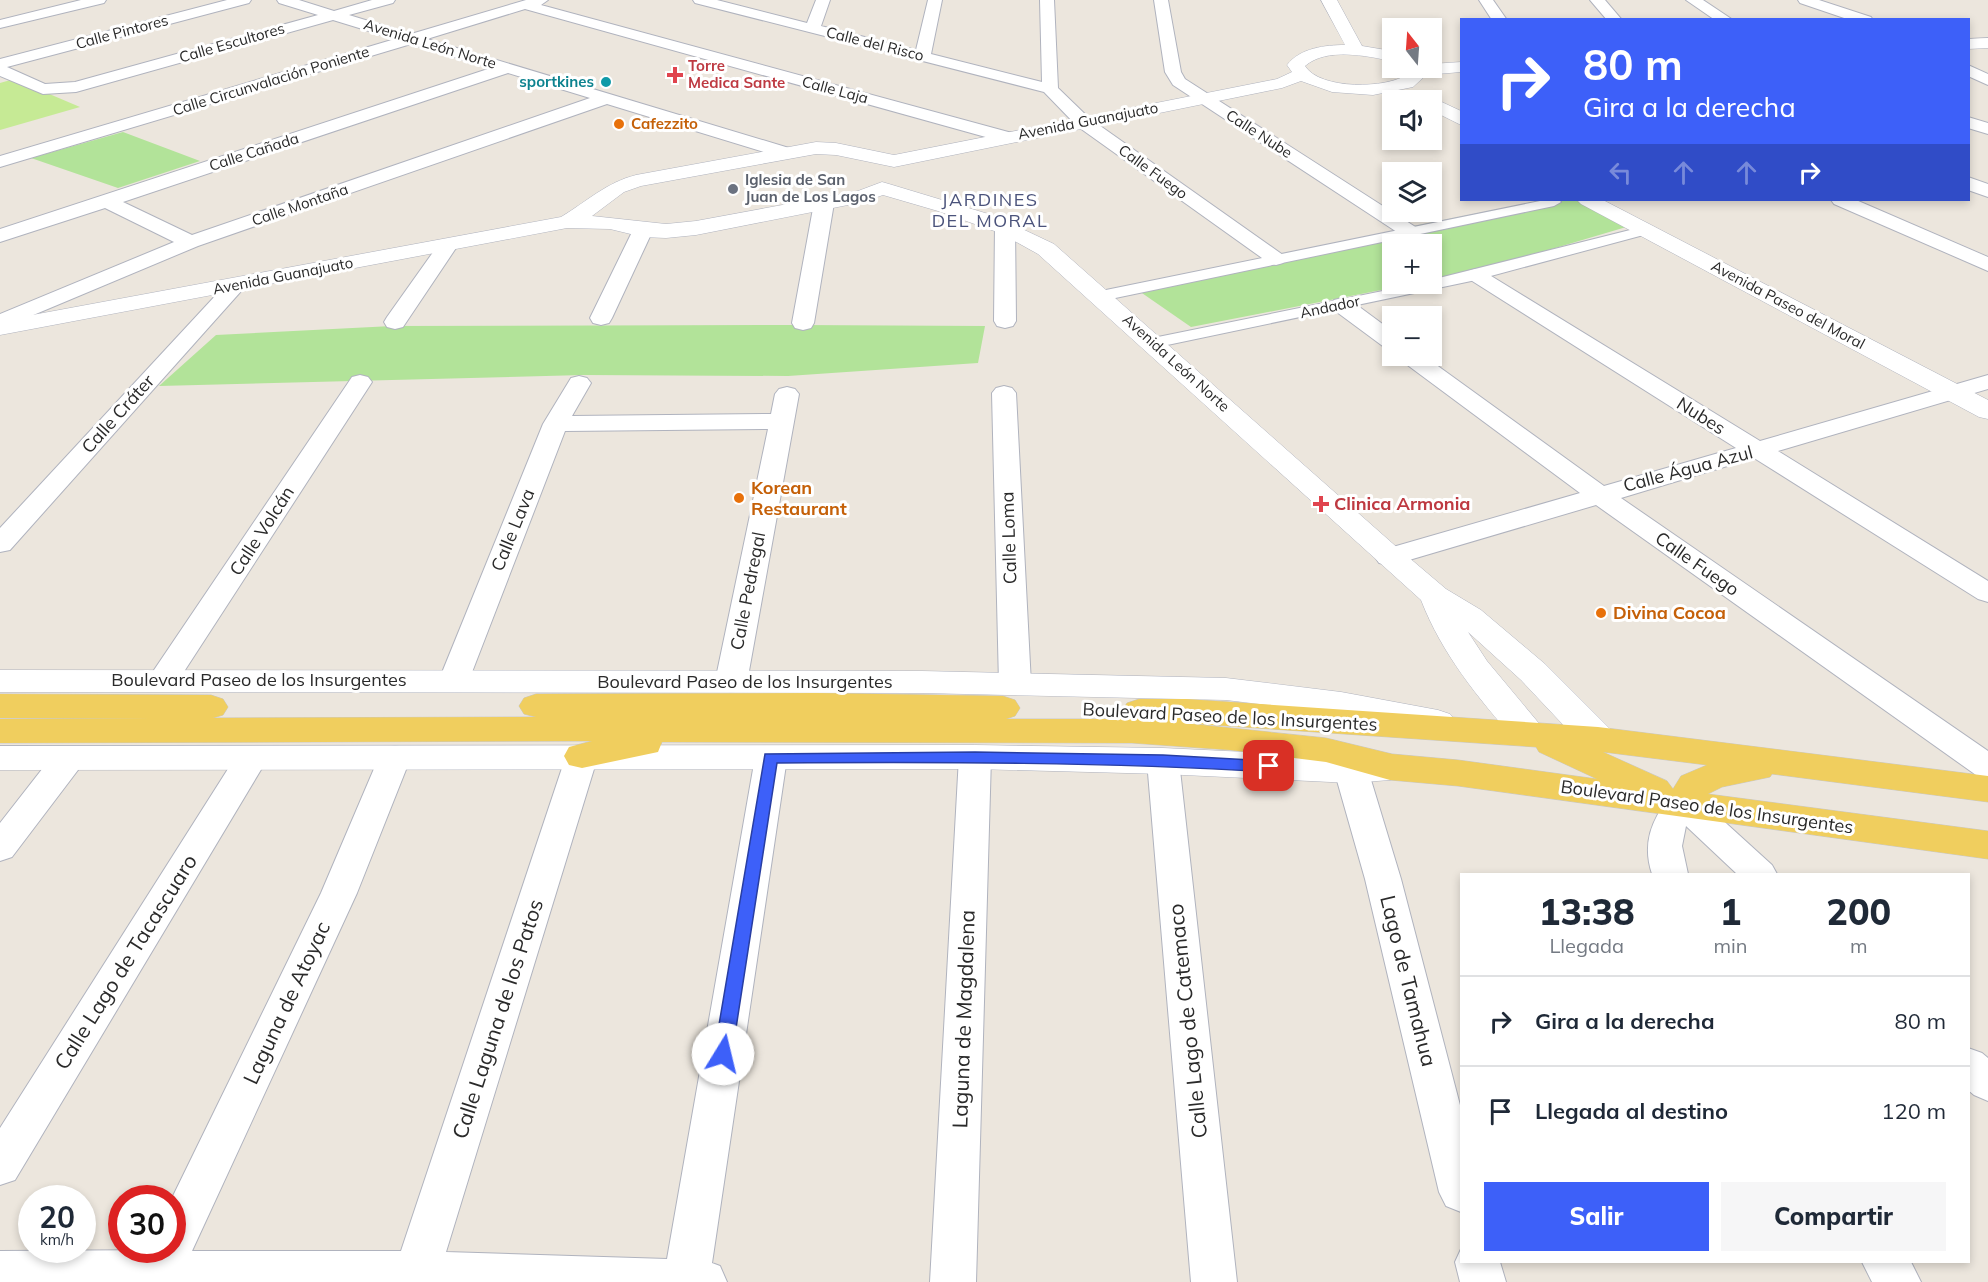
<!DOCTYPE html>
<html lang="es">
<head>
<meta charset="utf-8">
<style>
	:root { --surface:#fff; --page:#f6f6f7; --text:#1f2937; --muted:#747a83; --line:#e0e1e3; --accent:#3d60f9 }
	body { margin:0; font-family:Mulish,sans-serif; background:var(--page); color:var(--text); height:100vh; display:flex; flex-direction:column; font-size:22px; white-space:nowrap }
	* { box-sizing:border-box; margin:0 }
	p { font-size:20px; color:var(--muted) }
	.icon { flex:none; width:33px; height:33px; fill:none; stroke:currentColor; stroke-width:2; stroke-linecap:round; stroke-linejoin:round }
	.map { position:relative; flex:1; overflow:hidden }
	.side { position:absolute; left:1460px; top:873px; width:510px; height:390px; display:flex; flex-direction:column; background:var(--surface); border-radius:0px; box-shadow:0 3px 9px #0003 }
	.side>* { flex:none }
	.guide { position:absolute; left:1460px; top:18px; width:510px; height:183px; border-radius:0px; box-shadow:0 3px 9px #0003; background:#3d60f9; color:#fff; overflow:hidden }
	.needle { width:39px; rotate:343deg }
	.controls { position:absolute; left:1382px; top:18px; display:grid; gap:12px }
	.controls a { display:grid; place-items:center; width:60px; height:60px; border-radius:0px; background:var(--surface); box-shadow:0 3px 9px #0003; font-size:30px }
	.speed { position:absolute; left:18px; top:1185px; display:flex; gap:12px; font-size:30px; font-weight:700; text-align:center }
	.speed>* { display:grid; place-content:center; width:78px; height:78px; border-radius:50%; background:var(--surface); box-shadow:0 3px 9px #0003; line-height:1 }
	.speed small { font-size:15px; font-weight:400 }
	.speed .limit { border:9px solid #d22; background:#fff; color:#111 }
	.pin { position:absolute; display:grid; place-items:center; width:51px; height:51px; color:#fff; margin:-26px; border-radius:12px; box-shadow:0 3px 9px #0006 }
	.me { position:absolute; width:66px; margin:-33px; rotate:9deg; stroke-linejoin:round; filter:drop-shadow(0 0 4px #0008) }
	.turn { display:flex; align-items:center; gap:21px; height:126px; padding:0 24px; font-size:27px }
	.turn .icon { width:78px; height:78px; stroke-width:2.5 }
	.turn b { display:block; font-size:42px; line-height:51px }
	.lanes { display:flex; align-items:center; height:57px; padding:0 24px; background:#0003; justify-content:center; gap:30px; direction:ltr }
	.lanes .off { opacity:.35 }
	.eta { display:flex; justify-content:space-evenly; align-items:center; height:102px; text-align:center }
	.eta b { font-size:36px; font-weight:800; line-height:42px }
	.cta { display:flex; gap:12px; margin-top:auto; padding:12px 24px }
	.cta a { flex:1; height:69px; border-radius:0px; background:var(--accent); color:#fff; font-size:24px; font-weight:800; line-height:69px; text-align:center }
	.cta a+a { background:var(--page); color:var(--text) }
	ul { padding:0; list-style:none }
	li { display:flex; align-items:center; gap:18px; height:90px; padding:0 24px; border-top:2px solid var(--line) }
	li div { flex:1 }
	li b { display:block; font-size:22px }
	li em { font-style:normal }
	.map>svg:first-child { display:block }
</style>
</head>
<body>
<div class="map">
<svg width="1988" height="1282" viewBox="0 0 1988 1282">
	<rect width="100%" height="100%" fill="#ece6dd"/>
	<path fill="#b2e399" d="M123,132L200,161L118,188L31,158Z
		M1543,200H1577L1633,225L1481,270L1431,280V244H1392V284H1412L1191,327L1139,291L1419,225Z
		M800,325L985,326L978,363L788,376L583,375L159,386L216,335L392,326Z"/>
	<path fill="#c6ea95" d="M14,79L80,107L0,130V83Z"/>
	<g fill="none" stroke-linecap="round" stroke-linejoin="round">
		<defs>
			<path id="pedestrian" d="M1545,200H1559L1561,202L1554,206L1101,301L1093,296L1101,291Z
				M1646,226L1653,230L1651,233L1476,280L1153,348L1147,347L1145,343L1147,339L1153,338L1417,284H1431V280Z"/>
			<path id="minor" d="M81,0H106L104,3L0,28V20Z
				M227,0H251L249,3L7,67L45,84L75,82L318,15L279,3L277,0H299L334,11L372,0H395L393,3L349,15L411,34L526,0H548L541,5L1012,133L1015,137L1012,141H1000L525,9L427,39L789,148L792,152L789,156H777L607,104L198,246L0,329V314L174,242L105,208L0,242V229L491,68L411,44L0,167V156L395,39L333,20L76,92L43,94L0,76V59ZM508,73L590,98L192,235L123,202Z
				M693,0H717L807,23L816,0H830L821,26L916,50L928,0H942L931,54L1042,82L1040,0H1054L1058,88L1089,118L1283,255L1286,259L1283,263L1276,265L1269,263L1077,126L1044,92L695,3Z
				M1154,0H1168L1181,72L1185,79L1417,228L1420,232L1417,236H1403L1173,85L1165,72Z
				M1479,0H1493L1507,20H1492Z
				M1590,0H1605L1622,20H1607Z
				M1686,0H1703L1733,20H1715Z
				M1798,0H1819L1871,17L1873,20H1850L1800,3Z
				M1968,65L1988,74V85L1968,76Z
				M1968,117L1988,123V134L1968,128Z
				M1968,177L1988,184V197L1968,190Z
				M824,197L831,199L834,203L814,323L811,328L803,330L795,328L792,323L814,203L817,199Z
				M1831,200H1856L1988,257V271L1834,204Z
				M1005,220L1012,222L1015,226L1016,321L1013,326L1005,328L997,326L994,321L995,226L998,222Z
				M643,224L650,226L653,230L612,318L609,323L601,325L593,323L590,318L633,230L636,226Z
				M448,239L455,241L458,245L403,327L395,329L387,327L384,322L387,317L441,241Z
				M1476,269L1483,271L1760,441L1988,375V389L1778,451L1988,581V602L1978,599L1754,458L1621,498L1988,751V778L1976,775L1596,505L1399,563L1389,565L1379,563L1375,557L1379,551L1580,493L1402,361L1399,356H1424L1604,486L1736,448L1469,279L1466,275L1469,271Z
				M236,279L243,281L247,285L243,289L10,550L0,552V528L229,281Z
				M1342,298L1350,300L1392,331V349L1384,347L1334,310L1331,305L1334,300Z
				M360,375L368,377L372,382L174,687L163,690L152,687L148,680L152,673L352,377Z
				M579,376L587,378L591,383L572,416L771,414L775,394L779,389L787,387L795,389L799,394L747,682L742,689L731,692L720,689L715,682L768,429L565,431L469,680L465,687L454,690L443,687L439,680L543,424L571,378Z
				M1004,386L1012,388L1016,393L1031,684L1026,691L1015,694L1004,691L999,684L992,393L996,388Z
				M582,745L594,748L598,756L446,1252L667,1259L755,758L759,750L771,747L783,750L787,758L712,1263L720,1266L727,1282H0V1251L172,1250V1198L321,893L379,757L383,749L395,746L407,749L411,757L357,893L192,1251H401L566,756L570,748Z
				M975,746L987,749L991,757L976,1282H930L959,757L963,749Z
				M69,747L81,750L85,758L81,766L12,857L0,861V823L57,750Z
				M252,747L264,750L268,758L15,1180L0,1185V1128L240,750Z
				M1163,750L1175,753L1179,761L1237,1282H1191L1147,761L1151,753Z
				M1351,758L1363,762L1368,770L1401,879L1461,1109V1212L1446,1206L1439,1192L1365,879L1334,770L1339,762Z
				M1683,792L1695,795L1772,865L1777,874H1737L1686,826L1682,846L1688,874H1652C1642,844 1651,820 1671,795Z
				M1968,1048L1982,1053L1988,1058V1101L1974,1095L1968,1090Z
				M1461,1249V1262H1500L1506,1282H1460L1455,1262Z
				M1862,1262H1911L1921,1282H1872Z"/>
			<path id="tertiary" d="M1321,0H1337L1362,46L1392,51V61C1366,56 1327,47 1305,66C1320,90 1387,89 1408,74L1406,68H1431V64L1461,62V72L1426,75L1413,87L1373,95L1332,92L1301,81L1282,88L894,167L836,155L816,154L641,186L624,192L592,216L666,224L696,221L858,191L882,182L889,184L995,216L1054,244L1400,550L1446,589L1481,610L1545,664L1611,730L1616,739L1611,748L1598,751L1585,748L1521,680L1468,632L1487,661L1547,733L1542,741L1529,745L1516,741C1478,698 1442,654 1421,600L1038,254L1000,233L938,211L883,195L863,202L696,235L666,238L643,237L610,229L567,228L0,335V321L561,217C586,202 607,182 636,175L816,142L836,143L894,155L1277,79L1292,72L1287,65C1300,48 1325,45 1345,45Z
				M1988,38V48L1968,49V39Z
				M1431,97L1461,111V125L1431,110V100H1424Z
				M1577,200H1603L1988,400V419L1979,417L1581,204Z
				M0,670L922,671L1226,678L1341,692L1438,710L1450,714L1456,722L1450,730L1438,734L1341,714L1226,700L922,693L0,692Z
				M975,745L1163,748L1351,757L1390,754L1403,758L1408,767L1403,776L1390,780L1351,783L1163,774L975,769L0,770V746Z"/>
			<path id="primary" d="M816,693L1003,696L1015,700L1020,708L1015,716L1006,719H1127L1122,711L1127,703L1139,699H1186L1598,727L1988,776V802L1772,774L1770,777L1722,787L1708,794L1988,831V859L1458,786L1390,780L1326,762L1230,750L1132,743L662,742L658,752L582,768L569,765L564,756L569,747L592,741L0,743V719L152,718H0V694L211,695L223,699L228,707L223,715L213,718L536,717L524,714L519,706L524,698L536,694ZM1183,723L1536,747L1539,752L1597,779L1458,760L1392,754L1326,738ZM1603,752L1707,765L1681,776L1673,789L1667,781Z"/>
		</defs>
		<use href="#pedestrian" stroke="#b0b3be" stroke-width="2"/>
		<use href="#minor" stroke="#b0b3be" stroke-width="2"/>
		<use href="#tertiary" stroke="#b0b3be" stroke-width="1"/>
		<use href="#primary" stroke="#c8c8c8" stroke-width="1"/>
		<use href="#pedestrian" fill="#fff" fill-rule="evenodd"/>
		<use href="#minor" fill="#fff" fill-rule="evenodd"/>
		<use href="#tertiary" fill="#fff" fill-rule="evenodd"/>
		<use href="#primary" fill="#f0ce5e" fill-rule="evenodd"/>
	</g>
	<path fill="#3d60f9" stroke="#283ea2" stroke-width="1.5" d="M975,752L1163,755L1269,761L1277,766L1269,772C1105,762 941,762 777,763L732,1054L729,1059L723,1061L716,1059L714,1054L765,754Z"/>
	<g fill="#e0444e" stroke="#fff" stroke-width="2">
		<path d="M672 66h6v6h6v6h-6v6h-6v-6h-6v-6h6z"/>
		<path d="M1318 495h6v6h6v6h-6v6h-6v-6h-6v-6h6z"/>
	</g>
	<circle fill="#0f9aa8" stroke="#fff" stroke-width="2" cx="606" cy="82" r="6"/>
	<g fill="#e8710a" stroke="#fff" stroke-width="2">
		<circle cx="619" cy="124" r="6"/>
		<circle cx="739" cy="498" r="6"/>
		<circle cx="1601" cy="613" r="6"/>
	</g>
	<circle fill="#6b7280" stroke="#fff" stroke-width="2" cx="733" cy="189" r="6"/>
	<g text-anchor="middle" stroke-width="6" stroke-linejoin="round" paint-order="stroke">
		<g font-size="15" fill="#2a2a2a" stroke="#fff">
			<text transform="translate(122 32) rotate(-15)" y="5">Calle Pintores</text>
			<text transform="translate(232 43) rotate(-16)" y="5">Calle Escultores</text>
			<text transform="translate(430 44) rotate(17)" y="5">Avenida León Norte</text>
			<text transform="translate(875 44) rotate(14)" y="5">Calle del Risco</text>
			<text transform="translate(271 81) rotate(-17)" y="5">Calle Circunvalación Poniente</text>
			<text transform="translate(835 90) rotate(15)" y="5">Calle Laja</text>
			<text transform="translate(1088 121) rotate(-11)" y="5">Avenida Guanajuato</text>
			<text transform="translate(1259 134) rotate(33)" y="5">Calle Nube</text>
			<text transform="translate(254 152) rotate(-18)" y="5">Calle Cañada</text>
			<text transform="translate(1153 172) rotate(36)" y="5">Calle Fuego</text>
			<text transform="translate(300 205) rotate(-19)" y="5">Calle Montaña</text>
			<text transform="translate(283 276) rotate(-11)" y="5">Avenida Guanajuato</text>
			<text transform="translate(1788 305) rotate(28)" y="5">Avenida Paseo del Moral</text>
			<text transform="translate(1330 307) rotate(-12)" y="5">Andador</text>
			<text transform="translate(1176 363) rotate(42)" y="5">Avenida León Norte</text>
		</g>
		<g font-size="15" font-weight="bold" fill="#be3a42" stroke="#fff" text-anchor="start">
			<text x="688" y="71">Torre<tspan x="688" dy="17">Medica Sante</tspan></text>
		</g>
		<g font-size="15" font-weight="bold" fill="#0d838f" stroke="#fff" text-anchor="end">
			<text x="594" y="87">sportkines</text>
		</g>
		<g font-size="15" font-weight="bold" fill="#c56008" stroke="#fff" text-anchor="start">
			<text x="631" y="129">Cafezzito</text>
		</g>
		<g font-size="15" font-weight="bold" fill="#5b616d" stroke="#fff" text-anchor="start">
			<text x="745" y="185">Iglesia de San<tspan x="745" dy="17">Juan de Los Lagos</tspan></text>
		</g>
		<g font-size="18" letter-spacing="1.5" fill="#4b537b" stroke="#fff">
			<text x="990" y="206">JARDINES<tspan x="990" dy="21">DEL MORAL</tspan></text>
		</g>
		<g font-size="18" fill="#2a2a2a" stroke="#fff">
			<text transform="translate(118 414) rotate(-48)" y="6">Calle Cráter</text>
			<text transform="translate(1701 416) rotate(32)" y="6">Nubes</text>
			<text transform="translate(1688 469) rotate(-15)" y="6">Calle Água Azul</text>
			<text transform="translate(513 530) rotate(-68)" y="6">Calle Lava</text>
			<text transform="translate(262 531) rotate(-57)" y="6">Calle Volcán</text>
			<text transform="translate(1009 538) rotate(-92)" y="6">Calle Loma</text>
			<text transform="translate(1697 564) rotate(35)" y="6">Calle Fuego</text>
			<text transform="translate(748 591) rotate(-79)" y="6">Calle Pedregal</text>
			<text x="259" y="686">Boulevard Paseo de los Insurgentes</text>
			<text x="745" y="688">Boulevard Paseo de los Insurgentes</text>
			<text transform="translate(1230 717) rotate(3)" y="6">Boulevard Paseo de los Insurgentes</text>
			<text transform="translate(1707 807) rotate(8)" y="6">Boulevard Paseo de los Insurgentes</text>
		</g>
		<g font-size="18" font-weight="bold" fill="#c56008" stroke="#fff" text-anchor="start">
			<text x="751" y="494">Korean<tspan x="751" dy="21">Restaurant</tspan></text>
			<text x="1613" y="619">Divina Cocoa</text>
		</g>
		<g font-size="18" font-weight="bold" fill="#be3a42" stroke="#fff" text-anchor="start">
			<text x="1334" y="510">Clinica Armonia</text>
		</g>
		<g font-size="21" fill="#2a2a2a" stroke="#fff">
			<text transform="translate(126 962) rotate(-58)" y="7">Calle Lago de Tacascuaro</text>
			<text transform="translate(1408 981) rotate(76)" y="7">Lago de Tamahua</text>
			<text transform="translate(287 1003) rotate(-65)" y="7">Laguna de Atoyac</text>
			<text transform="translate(498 1019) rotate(-72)" y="7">Calle Laguna de los Patos</text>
			<text transform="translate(964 1019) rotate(-88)" y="7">Laguna de Magdalena</text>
			<text transform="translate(1188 1021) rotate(-96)" y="7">Calle Lago de Catemaco</text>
		</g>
	</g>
</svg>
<div class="controls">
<a><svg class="needle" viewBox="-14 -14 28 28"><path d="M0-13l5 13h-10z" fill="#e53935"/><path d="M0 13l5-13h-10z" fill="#747a83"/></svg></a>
<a><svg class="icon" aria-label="sound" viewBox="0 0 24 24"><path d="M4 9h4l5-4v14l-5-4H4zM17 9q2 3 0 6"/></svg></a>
<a><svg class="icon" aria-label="layers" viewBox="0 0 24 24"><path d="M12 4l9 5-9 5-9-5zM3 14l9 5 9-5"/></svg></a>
<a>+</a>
<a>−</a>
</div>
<div class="speed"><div>20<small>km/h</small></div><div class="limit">30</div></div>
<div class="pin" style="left:1269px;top:766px;background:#d93025"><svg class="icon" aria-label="arrive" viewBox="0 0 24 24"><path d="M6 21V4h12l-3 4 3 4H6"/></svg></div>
<svg class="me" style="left:723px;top:1054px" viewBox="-20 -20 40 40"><circle r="19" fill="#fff"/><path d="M0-13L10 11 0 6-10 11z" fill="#3d60f9"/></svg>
<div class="guide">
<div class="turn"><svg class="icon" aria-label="right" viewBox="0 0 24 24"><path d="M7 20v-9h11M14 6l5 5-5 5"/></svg><div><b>80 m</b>Gira a la derecha</div></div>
<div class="lanes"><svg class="icon off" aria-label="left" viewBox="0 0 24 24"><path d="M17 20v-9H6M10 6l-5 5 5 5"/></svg><svg class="icon off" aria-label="ahead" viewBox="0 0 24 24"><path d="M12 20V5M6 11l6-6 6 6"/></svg><svg class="icon off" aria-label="ahead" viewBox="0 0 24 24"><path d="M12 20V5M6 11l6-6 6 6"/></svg><svg class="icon" aria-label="right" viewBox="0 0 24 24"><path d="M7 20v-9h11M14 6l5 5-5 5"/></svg></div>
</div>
<section class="side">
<div class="eta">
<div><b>13:38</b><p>Llegada</p></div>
<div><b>1</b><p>min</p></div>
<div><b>200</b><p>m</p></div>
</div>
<ul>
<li><svg class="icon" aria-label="right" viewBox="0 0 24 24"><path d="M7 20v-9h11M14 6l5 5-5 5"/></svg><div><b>Gira a la derecha</b></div><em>80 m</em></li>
<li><svg class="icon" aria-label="arrive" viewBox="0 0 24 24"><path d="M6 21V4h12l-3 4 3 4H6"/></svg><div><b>Llegada al destino</b></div><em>120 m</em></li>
</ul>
<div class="cta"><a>Salir</a><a>Compartir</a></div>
</section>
</div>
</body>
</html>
